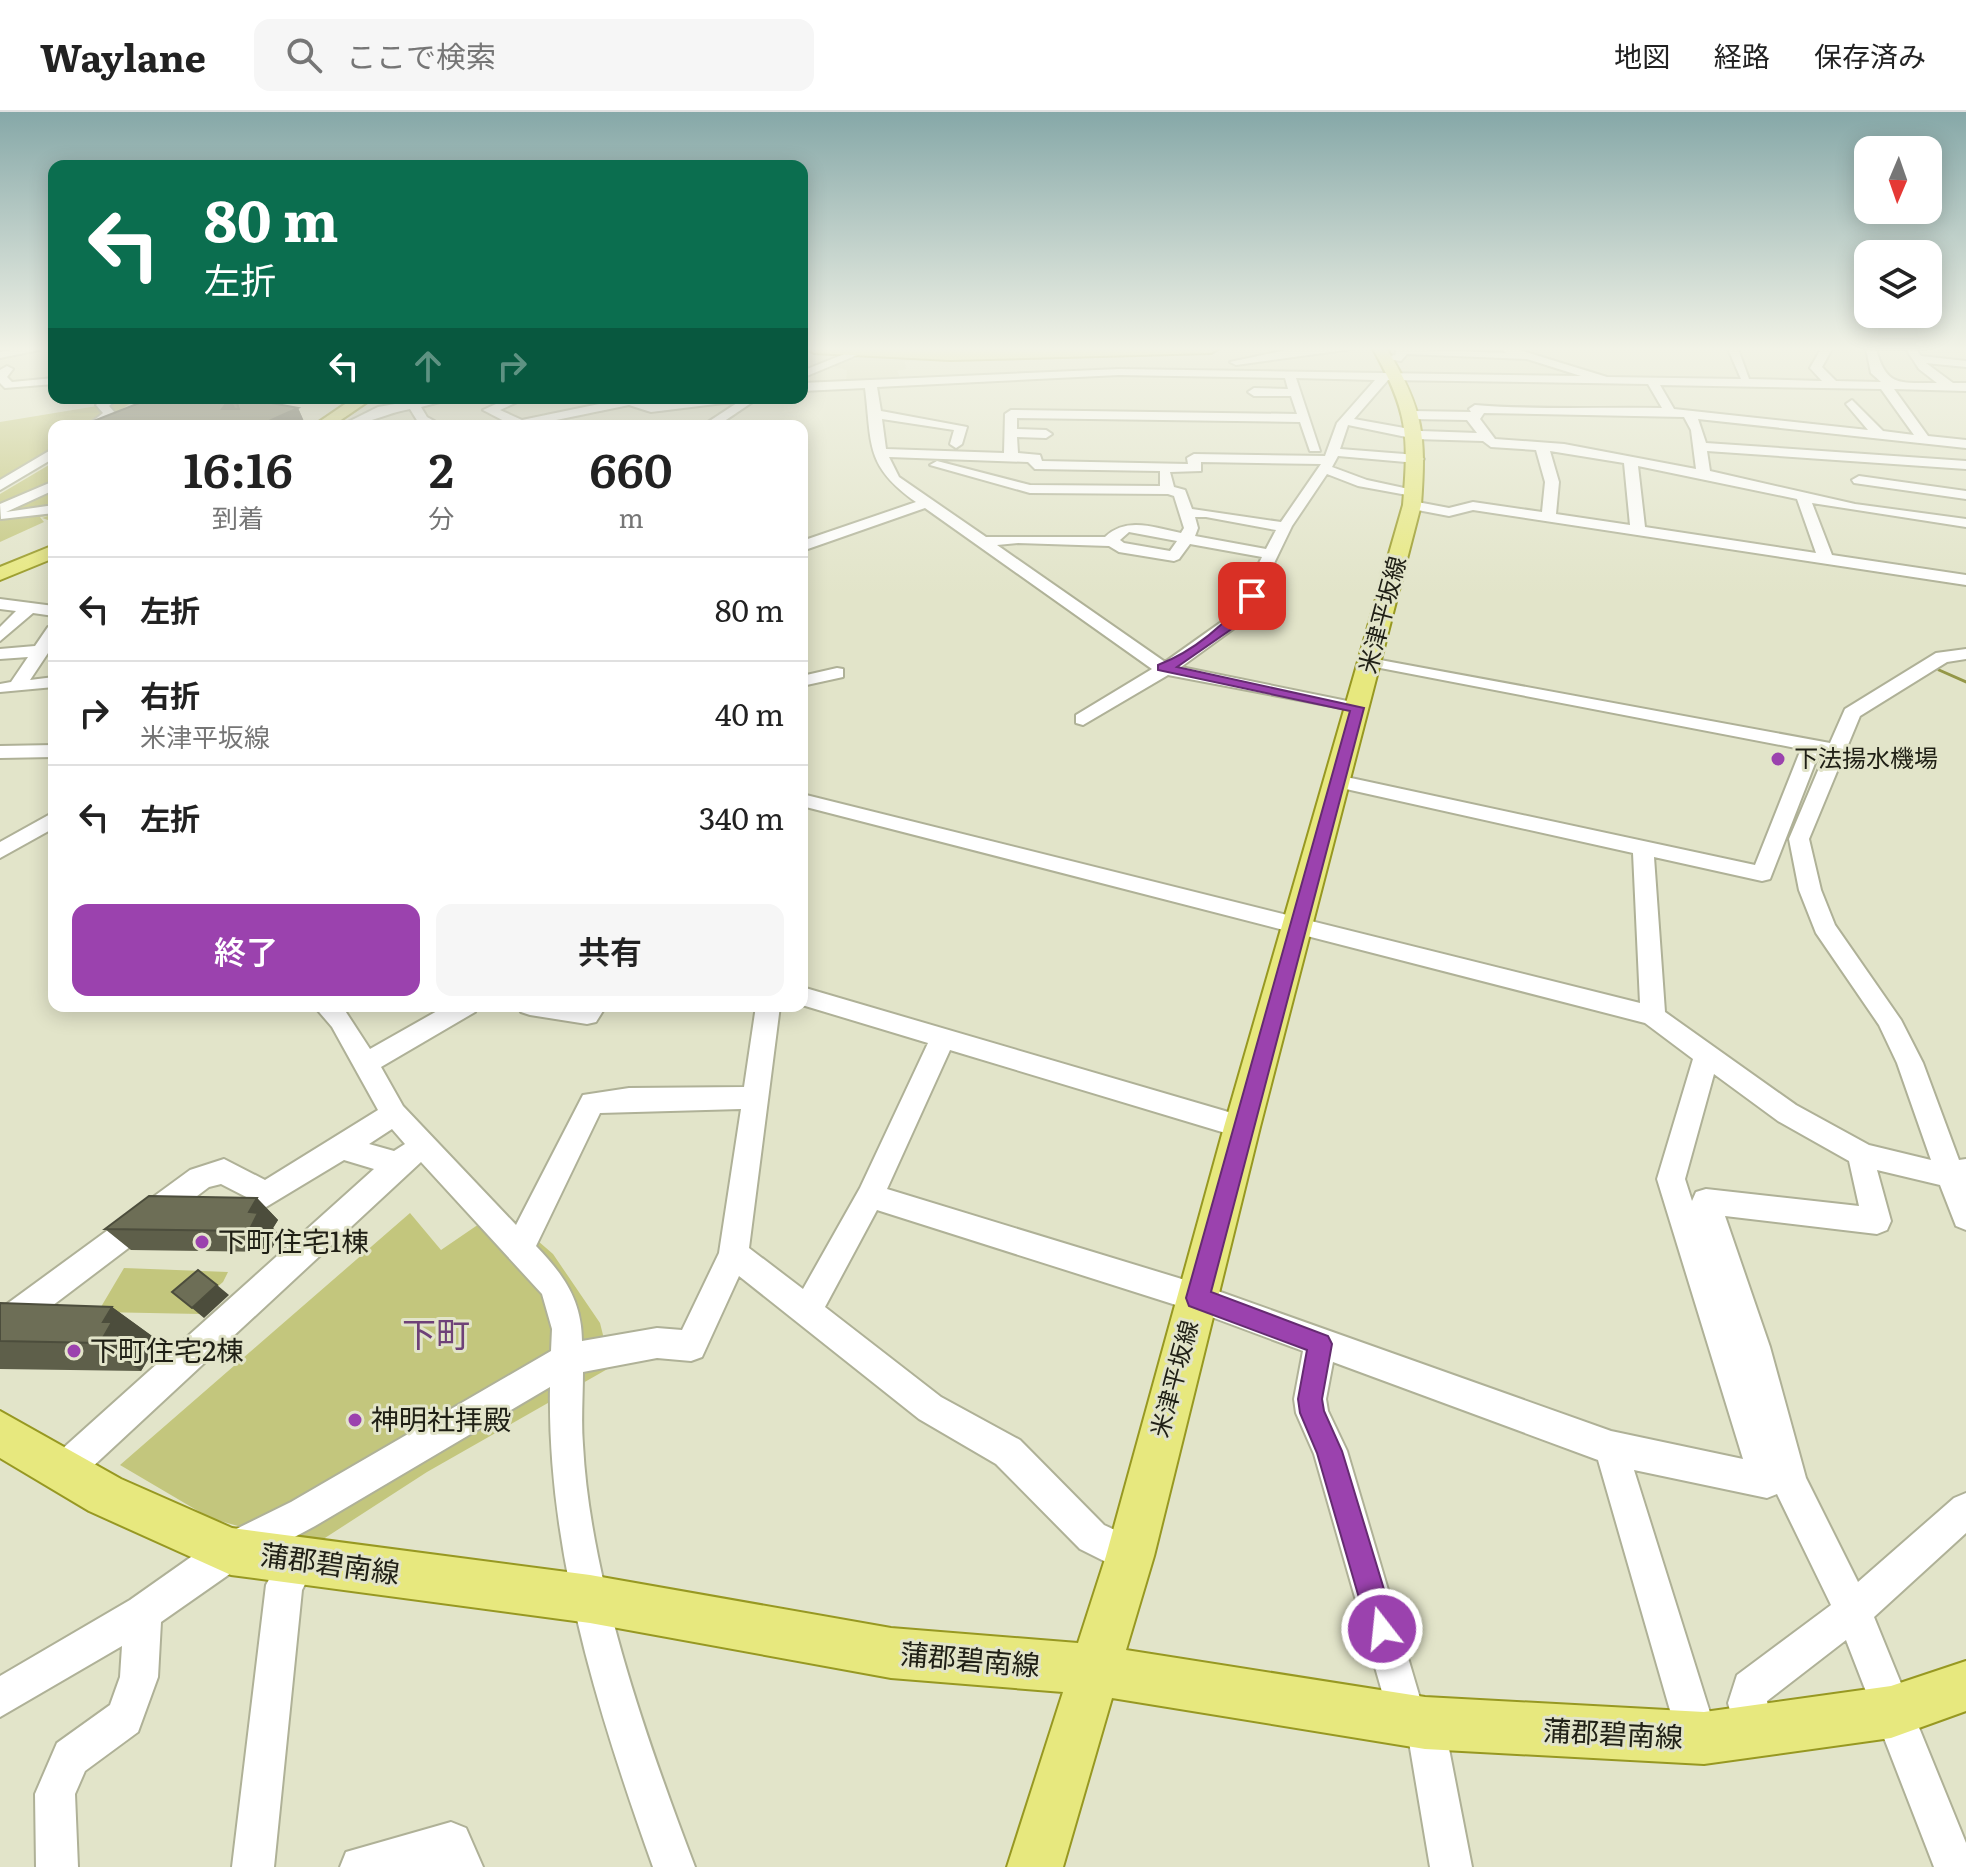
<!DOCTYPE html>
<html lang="ja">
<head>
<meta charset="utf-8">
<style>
	:root { --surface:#fff; --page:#f6f6f6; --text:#222; --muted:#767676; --line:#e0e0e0; --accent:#9b42ae }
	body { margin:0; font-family:Literata,"Noto Sans JP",serif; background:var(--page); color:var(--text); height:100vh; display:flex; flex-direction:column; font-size:30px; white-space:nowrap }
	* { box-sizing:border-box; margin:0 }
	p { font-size:26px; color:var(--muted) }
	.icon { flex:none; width:44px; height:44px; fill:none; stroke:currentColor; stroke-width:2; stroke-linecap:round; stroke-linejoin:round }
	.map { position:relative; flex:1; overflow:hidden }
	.details { position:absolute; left:48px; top:308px; width:760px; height:592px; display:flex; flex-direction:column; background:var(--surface); border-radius:16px; box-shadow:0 4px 20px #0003 }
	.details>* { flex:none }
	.top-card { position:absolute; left:48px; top:48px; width:760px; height:244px; border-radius:16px; box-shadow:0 4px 20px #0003; background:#0b6e4f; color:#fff; overflow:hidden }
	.needle { width:52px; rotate:182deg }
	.buttons { position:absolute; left:1854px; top:24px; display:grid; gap:16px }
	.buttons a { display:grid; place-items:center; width:88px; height:88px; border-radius:16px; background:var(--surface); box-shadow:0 4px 20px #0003; font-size:40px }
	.pin { position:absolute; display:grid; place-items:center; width:68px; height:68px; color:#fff; margin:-34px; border-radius:16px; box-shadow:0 4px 12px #0006 }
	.me { position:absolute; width:88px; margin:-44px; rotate:344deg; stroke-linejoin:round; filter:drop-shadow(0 0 6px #0008) }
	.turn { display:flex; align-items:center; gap:28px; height:168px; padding:0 24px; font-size:36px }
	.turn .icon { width:104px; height:104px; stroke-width:2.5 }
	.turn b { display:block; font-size:56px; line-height:68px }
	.lanes { display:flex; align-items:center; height:76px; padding:0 24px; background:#0003; justify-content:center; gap:40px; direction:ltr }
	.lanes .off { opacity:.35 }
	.eta { display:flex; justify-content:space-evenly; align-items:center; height:136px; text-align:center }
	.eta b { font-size:48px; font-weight:600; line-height:56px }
	.button { display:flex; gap:16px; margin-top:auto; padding:16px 24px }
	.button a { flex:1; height:92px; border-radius:16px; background:var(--accent); color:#fff; font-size:32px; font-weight:600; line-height:92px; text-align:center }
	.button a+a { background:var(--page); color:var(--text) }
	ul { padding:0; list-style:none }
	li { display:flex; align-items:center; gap:24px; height:104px; padding:0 24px; border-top:2px solid var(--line) }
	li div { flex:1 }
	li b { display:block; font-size:30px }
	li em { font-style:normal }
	header { display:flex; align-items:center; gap:48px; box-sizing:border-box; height:112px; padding:0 40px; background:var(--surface); border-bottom:2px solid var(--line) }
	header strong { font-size:38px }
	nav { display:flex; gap:44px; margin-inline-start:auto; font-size:28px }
	.search { width:560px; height:72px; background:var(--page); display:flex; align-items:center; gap:20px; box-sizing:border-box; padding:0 28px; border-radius:16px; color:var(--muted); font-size:30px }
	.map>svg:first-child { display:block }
</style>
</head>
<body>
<header>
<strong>Waylane</strong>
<div class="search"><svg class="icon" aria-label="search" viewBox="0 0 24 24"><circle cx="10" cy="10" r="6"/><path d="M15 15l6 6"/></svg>ここで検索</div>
<nav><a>地図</a><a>経路</a><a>保存済み</a></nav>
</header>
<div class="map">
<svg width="1966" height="1755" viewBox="0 0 1966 1755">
	<rect width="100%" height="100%" fill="#e2e4c9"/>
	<path fill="#d8dab8" d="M868,243L915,245V248L905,250L906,257L897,259L901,268L846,271L847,258L831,254Z"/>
	<path fill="#c3c67d" d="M108,286H138L97,314H54V340L0,373V310L97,294Z
		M54,350V410L42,406L48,404L40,405L44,410L0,430V382Z
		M501,1097L553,1142L600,1211L611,1255L427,1360L311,1435L210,1406L120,1353L410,1101L441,1138Z
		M124,1156L228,1160L223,1170L197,1192L201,1202L98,1200Z"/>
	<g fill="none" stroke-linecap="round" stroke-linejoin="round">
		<path stroke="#949747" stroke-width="3" d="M1939,558L1966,570"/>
		<defs>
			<path id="minor" d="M17,237H44L0,246V240Z
				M1291,237H1352L1236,253L1230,250Z
				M1397,237L1507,241L1499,237H1516L1607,265L1741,267L1728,237H1738L1749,267L1822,269L1810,256L1821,237H1832L1822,255L1836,269L1881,270L1871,261L1866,237H1876C1887,277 1901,270 1937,271L1919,257L1906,237H1916L1921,244L1966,249V255L1926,251L1953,271H1966V279L1894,277L1928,324L1966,328V336L1698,307L1706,331L1966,349V357L1707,339L1710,359L1855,392L1966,407V415L1812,391L1832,443L1966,463V473L1473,398L1449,404L1407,396L1405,393L1412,389L1449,396L1473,390L1542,400L1545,370L1536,338L1491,335L1483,329L1416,327L1348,313L1340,337L1417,343L1424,347L1417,351L1338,344L1332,355L1367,368L1418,379V385L1358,374L1327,362L1292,414L1247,507L1181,555L1357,591L1366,596L1363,600L1168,563L1083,613L1076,611V603L1152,557L925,396L802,439V429L916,390C865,354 872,333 865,276L802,279V271L1119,257L1581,264L1527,247L1407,242L1401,249L1380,246L1395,243ZM1119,263L1285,266L1288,277L1254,276L1248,280L1254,284H1291L1297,302L1011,298L1005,302L1004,341L886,337L882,307L954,318L950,332L956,336L962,332L967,315L881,299L877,275ZM1296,266L1375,268L1337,311L1325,344L1194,342L1187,346L1188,352L1042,349L1040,343L1018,341L1017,325L1046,326L1052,322L1046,318L1017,317V306L1300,310L1310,339H1320ZM1388,268L1648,272L1662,296C1599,295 1537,298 1475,293L1469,297L1471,300L1412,299L1406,303L1412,307L1467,308L1477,321L1421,319L1354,307ZM1660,273L1881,277L1914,323L1883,319L1852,288L1846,292L1868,318L1674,297ZM1484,301L1684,305L1691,318L1696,357L1564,332L1495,327L1480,307ZM1550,339L1624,351L1630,413L1556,402L1559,370ZM889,345L1028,350L1035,357L1160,359V374L1030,373L937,349L930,353L1030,381L1168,382L1174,384L1184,416L1181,421C1155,416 1127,404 1105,425H986L899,365ZM1201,350L1321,352L1281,410L1192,397L1185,378L1174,375L1170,360L1201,359ZM1638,354L1797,387L1816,441L1645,415ZM1195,405H1206L1276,418L1266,437L1195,424L1198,416ZM1129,420L1177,429L1170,439L1124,431L1120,428ZM1018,431L1109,434L1119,440L1174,449L1179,447L1190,432L1262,445L1234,501L1165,550L997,433Z
				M852,239L862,241L802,266V259Z
				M7,254L13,257L7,265L12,270L54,266V272L5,276L0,271V258Z
				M104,286H118L109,294L116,302L101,314H87L103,301L96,293Z
				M404,286H455L421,295L427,305L443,314L418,310L410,297C386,301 364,314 340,314L378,295L406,290Z
				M509,286H526L500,298L522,308L628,286L651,292L705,286L757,287L717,314H702L740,289L651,300L629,293L527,314H503L508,311L483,298Z
				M54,336V346L0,378V368Z
				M1859,364L1966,379V387L1854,371L1852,368Z
				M54,369V378L6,400L54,393V401L1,407L0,392Z
				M0,487L54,494V504L33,501L0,529V515L16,499L0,497Z
				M54,514V532L30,568L54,565V575L0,580V572L11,570L28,545L0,547V537L35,534L48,515Z
				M1966,537V547L1947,550L1860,604L1809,727L1821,778L1835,813L1901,908L1923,951L1959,1048L1966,1047V1118L1956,1114L1940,1073L1877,1058L1891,1109L1887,1118L1877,1122L1725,1104L1770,1235L1806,1366L1858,1470L1954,1386L1966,1381V1421L1874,1505L1966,1731V1755H1934L1846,1528L1767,1589L1773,1619L1767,1633L1753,1639L1739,1633L1728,1591L1737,1563L1831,1493L1777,1382L1767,1386L1634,1358L1718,1626L1712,1640L1698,1646L1684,1640L1678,1626L1598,1348L1333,1250L1326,1287L1328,1299L1347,1339L1422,1593L1439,1597L1444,1611L1472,1755H1430L1408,1624L1390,1620L1381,1576L1314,1342L1296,1301L1294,1287L1303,1239L1198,1200L877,1098L825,1195L941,1285L1020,1328L1104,1413L1143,1431L1148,1444L1143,1457L1130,1462L1080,1437L996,1352L919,1307L739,1164L702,1245L691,1249L657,1246L583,1260C583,1284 581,1309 583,1333C590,1467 647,1629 695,1755H653C598,1601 547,1439 550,1275L315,1414L244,1452L161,1510L158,1565L138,1620L85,1659L75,1682L78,1755H36L35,1682L57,1631L110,1593L120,1565L122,1534L0,1605V1564L130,1488L218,1426L291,1390L551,1239L552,1217L542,1182L421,1050L75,1371L63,1376L51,1371L46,1359L51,1347L374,1057L344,1048L266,1095L221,1072L209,1075L11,1225L0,1230V1197L190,1058L224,1047L265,1068L378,998L332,915L314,894H342L370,937L446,894H478L475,900L381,955L403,994L516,1113L583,983L629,976L744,975L756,894H780L749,1136L803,1177L860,1076L928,931L802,893V875L1242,1004L1251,1007L1255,1015L1251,1023L1242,1026L950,938L887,1077L1198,1172L1611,1319L1743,1347L1657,1067L1693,947L1645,911L802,694V682L1640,891L1633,741L1337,675L1327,669L1337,663L1755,753L1801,637L1370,554L1361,549L1364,545L1830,631L1845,597L1936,541ZM1819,641L1825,642L1789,727L1799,778L1816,821L1879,913L1897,951L1931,1048L1869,1033L1796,993L1665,900L1654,745L1762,769L1770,767ZM1714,962L1778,1009L1849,1049L1859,1094L1706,1077L1696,1080L1692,1089L1685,1067ZM741,997L719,1141L682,1218L657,1216L582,1229C582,1188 563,1162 536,1134L600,1001ZM392,1017L405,1032L394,1039L369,1032Z
				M837,556L843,557V565L802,574V564Z
				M54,633V645L0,646V634Z
				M54,700V716L0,746V730Z
				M518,894H606L596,910L587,912L530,903L521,900Z
				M299,1431L312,1436L317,1449L302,1478L274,1755H232L266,1473L286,1436Z
				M451,1710L466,1716L483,1755H340L346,1740Z"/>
			<path id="major" d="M807,237H1218L1211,241L950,248L814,241Z
				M1373,237H1387C1424,298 1426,324 1421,393L1260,1015L1154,1444L1126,1538L1425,1585L1704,1600L1891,1574L1966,1549V1599L1891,1626L1704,1652L1425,1637L1112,1586L1063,1755H1007L1063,1580L891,1566L590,1511L231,1463L89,1399L0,1346V1299L121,1367L232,1416L590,1463L891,1516L1078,1531L1106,1444L1224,1015L1403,393C1409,323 1408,299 1373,237Z
				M354,286H373L332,314H313Z
				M54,433V446L0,468V455Z"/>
		</defs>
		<use href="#minor" stroke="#afb197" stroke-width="4"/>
		<use href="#major" stroke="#979822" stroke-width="4"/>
		<use href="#minor" fill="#fff" fill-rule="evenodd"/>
		<use href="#major" fill="#e7e87e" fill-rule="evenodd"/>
	</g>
	<path fill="#5e5f4a" d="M145,286H244L298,296L306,314H93L91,310L146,288Z
		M257,1086L278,1108L273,1116L279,1123L270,1140L131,1138L105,1117Z
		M0,1191L112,1195L152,1224L146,1234L153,1239L141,1259L0,1257Z"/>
	<path fill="#4c4d3c" d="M230,286L240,305L222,297Z
		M298,296L306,314H258Z
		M257,1086L278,1108L273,1116L279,1123L270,1140L249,1119V1100Z
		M217,1173L229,1183L204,1206L192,1196Z
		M112,1195L152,1224L146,1234L153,1239L141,1259L100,1231L103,1210Z"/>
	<path fill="#6d6e56" stroke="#4c4d3c" stroke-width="2" d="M152,286H230L222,297H239L236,288L231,286H244L298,296L258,314H110L91,310Z
		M149,1084L257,1086L249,1100L258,1101L249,1119L105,1117Z
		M198,1158L217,1173L192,1196L172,1180Z
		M0,1191L112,1195L103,1210H112L100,1231L0,1229Z"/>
	<linearGradient id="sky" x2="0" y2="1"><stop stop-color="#86a8a8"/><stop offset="0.49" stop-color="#f2f3e7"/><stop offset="1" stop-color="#f2f3e7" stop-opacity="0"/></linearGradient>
	<rect width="1966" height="483" fill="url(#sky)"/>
	<path fill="#9b42ae" stroke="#652b71" stroke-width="2" d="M1248,481L1258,484L1246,507L1177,555L1364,596L1211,1180L1328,1224L1332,1232L1322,1287L1324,1299L1342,1339L1396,1517L1392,1527L1382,1531L1372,1527L1368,1517L1317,1341L1300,1301L1298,1287L1307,1238L1189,1194L1186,1186L1350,599L1158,558V553C1192,540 1229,511 1248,481Z"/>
	<g fill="#9b42ae" stroke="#e2e4c9" stroke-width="3">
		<circle cx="1778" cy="647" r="8"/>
		<circle cx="202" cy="1130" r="8"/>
		<circle cx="74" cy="1239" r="8"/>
		<circle cx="355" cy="1308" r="8"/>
	</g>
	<g text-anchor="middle" stroke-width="6" stroke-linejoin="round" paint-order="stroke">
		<g font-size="24" fill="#202016" stroke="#e2e4c9">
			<text transform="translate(1383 503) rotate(-75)" y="8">米津平坂線</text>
			<text transform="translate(1175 1267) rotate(-75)" y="8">米津平坂線</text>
		</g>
		<g font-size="24" fill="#202016" stroke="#e2e4c9" text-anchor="start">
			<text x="1794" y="655">下法揚水機場</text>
		</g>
		<g font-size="28" fill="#202016" stroke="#e2e4c9" text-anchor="start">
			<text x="218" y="1140">下町住宅1棟</text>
			<text x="90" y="1249">下町住宅2棟</text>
			<text x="371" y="1318">神明社拝殿</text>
		</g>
		<g font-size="28" fill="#202016" stroke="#e2e4c9">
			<text transform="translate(330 1452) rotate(8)" y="10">蒲郡碧南線</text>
			<text transform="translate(970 1548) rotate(5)" y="10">蒲郡碧南線</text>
			<text transform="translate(1613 1622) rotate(3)" y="10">蒲郡碧南線</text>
		</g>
		<g font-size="34" fill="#6e4178" stroke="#e2e4c9">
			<text x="436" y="1235">下町</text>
		</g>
	</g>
</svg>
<div class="buttons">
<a><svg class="needle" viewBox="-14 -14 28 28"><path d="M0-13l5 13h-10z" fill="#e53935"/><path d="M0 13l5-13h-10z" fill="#767676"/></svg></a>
<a><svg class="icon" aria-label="layers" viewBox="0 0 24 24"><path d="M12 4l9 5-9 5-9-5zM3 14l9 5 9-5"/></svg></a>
</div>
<div class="pin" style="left:1252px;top:484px;background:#d93025"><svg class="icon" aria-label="arrive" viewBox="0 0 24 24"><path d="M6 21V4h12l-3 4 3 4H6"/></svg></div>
<svg class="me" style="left:1382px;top:1517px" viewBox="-20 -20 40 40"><circle r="17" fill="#9b42ae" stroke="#fff" stroke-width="3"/><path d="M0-11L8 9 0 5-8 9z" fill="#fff"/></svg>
<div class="top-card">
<div class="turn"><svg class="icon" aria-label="left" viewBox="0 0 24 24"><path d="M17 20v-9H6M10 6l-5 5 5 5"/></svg><div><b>80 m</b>左折</div></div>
<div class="lanes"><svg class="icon" aria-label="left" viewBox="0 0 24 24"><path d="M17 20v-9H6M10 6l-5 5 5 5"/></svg><svg class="icon off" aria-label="ahead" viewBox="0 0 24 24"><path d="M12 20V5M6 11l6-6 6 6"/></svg><svg class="icon off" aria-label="right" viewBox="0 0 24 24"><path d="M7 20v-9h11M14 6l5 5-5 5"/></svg></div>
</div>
<section class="details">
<div class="eta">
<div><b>16:16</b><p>到着</p></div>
<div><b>2</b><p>分</p></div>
<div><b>660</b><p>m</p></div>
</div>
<ul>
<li><svg class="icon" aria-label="left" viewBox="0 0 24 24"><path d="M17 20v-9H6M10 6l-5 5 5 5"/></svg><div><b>左折</b></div><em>80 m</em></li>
<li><svg class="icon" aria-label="right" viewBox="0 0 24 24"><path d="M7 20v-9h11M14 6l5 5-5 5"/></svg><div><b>右折</b><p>米津平坂線</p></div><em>40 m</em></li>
<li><svg class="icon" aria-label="left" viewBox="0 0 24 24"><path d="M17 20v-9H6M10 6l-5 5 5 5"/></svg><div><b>左折</b></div><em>340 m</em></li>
</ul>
<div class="button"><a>終了</a><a>共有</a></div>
</section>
</div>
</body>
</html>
